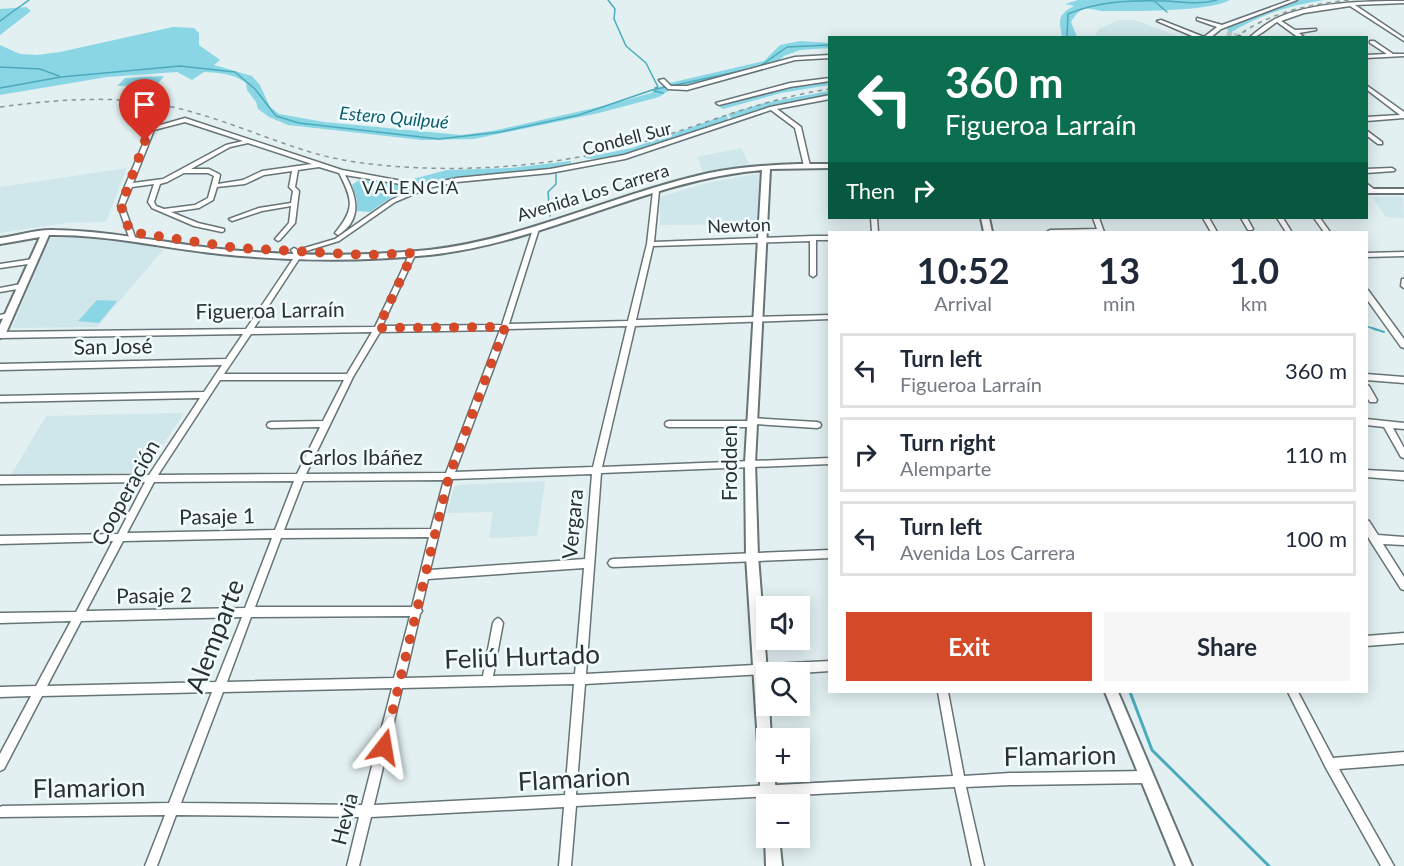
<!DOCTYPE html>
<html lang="en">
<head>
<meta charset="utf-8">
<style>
	:root { --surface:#fff; --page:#f6f6f7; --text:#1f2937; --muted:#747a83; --line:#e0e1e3; --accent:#d44a28 }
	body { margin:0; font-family:Lato,sans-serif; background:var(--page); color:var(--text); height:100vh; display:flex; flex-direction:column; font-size:22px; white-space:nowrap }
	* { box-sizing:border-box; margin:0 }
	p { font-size:20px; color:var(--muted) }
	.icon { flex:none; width:33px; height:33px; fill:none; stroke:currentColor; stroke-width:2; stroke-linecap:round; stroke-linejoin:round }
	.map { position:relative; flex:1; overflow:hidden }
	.panel { position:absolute; left:828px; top:231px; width:540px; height:462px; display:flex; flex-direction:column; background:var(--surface); border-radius:0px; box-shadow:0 3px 15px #0003 }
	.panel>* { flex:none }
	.top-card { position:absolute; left:828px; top:36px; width:540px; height:183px; border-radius:0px; box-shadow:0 3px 15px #0003; background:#0b6e4f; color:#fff; overflow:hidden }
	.controls { position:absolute; left:756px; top:596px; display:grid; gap:12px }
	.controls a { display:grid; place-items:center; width:54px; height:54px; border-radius:0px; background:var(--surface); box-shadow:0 3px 15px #0003; font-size:30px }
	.pin { position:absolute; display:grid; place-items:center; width:51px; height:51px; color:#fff; margin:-62px -26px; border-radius:50% 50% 50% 0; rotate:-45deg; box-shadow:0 0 6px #0007 }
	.pin .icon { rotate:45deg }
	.me { position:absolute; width:66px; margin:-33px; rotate:14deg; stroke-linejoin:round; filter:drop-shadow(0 0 4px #0008) }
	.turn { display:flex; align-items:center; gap:21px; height:126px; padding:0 18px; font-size:27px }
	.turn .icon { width:78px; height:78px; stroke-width:2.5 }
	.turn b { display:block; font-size:42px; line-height:51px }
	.then { display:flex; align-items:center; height:57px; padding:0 18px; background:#0003; gap:12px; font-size:22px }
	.eta { display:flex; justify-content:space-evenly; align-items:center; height:102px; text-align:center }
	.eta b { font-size:36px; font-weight:700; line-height:42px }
	.cta { display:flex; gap:12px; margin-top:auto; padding:12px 18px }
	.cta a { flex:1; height:69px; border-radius:0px; background:var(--accent); color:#fff; font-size:24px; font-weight:700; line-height:69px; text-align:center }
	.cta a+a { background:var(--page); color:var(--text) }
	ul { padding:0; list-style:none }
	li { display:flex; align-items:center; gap:18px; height:75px; margin:0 12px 9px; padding:0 6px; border:3px solid var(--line); border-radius:0px }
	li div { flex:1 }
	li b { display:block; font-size:22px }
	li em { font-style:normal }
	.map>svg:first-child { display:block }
</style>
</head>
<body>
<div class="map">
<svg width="1404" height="866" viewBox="0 0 1404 866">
	<rect width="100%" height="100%" fill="#e2f0f2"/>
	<path fill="#cfe6eb" d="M1119,20H1135L1179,37H1094L1099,29Z
		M741,148L749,164L703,172L697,157Z
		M127,168L106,222L66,223L0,233V187Z
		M757,174L761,176L759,224L660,225V197L707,183Z
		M1372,197H1403L1404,218L1386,217Z
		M82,237L123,240L164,249L97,327L12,328L50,238Z
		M184,413L147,469L140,473L11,475L46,416Z
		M545,481L537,536L489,538L493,512L447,513L454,487L458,485Z"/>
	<path fill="#8ad6e5" d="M1078,0H1230C1209,12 1134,11 1106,11C1099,12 1090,7 1084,9C1077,12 1074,17 1071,22L1077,37H1062C1059,20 1057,15 1074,6L1065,4Z
		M1299,0H1324C1290,5 1260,15 1230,33L1226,28L1267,10Z
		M26,7L31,11L0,35V9Z
		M173,27L194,28L199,33V45L220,60L214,65L252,76L260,85L270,107L279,114L324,122L461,135L492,131L608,105L651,93L665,84L764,61L780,45L800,41L829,43L830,48L800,50L784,56L775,64L735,76L673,88L659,97L599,113L474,139L422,140L288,125L269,117L258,109L256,102L247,90L246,83C233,73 219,73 204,72L192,80L177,72L107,77L0,95V45L20,54L37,55L60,52Z
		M164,76L157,85L117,86L125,78Z
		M829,81V85L781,93L723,109L720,107V103L783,88Z
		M829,91V96L779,104L732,119L728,114L764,103Z
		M726,115L729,120C686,137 630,164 583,158L632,148Z
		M571,161V163L544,170L460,177L422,184L409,180L447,170L510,168Z
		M360,179L405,185V188L370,212L357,211V200L352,185Z
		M97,300L117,301L99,323L78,321Z"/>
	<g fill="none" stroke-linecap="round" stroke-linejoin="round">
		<path stroke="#4babbc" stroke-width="1.5" d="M608,0L615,9L614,19L626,46L646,63L658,87L655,88
			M1153,0L1167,12
			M0,21L29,0
			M1067,38L1068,14C1098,1 1133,0 1165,1C1183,2 1199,5 1217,0
			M0,67L40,69L59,76
			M0,88L61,77L180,66L235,72L255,89L276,116L299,123L439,139L500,132L579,115L652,90L759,67L787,47L830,45
			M654,91L663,93
			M550,216L548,192L556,184V174
			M1366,326L1377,330"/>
		<path stroke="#4babbc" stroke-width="2" d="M1372,328L1384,332"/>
		<path stroke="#4babbc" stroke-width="3" d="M1130,692L1152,750L1269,866"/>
		<path stroke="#bdcacb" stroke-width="5" stroke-dasharray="5 2" stroke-linecap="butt" d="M1227,33L1239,37"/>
		<defs>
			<path id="minor" d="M1291,0H1297L1221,29L1210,38H1197L1157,21L1161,20L1204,37L1217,27L1197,20V18L1222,25Z
				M1404,1V3L1355,5L1404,38V41L1350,6L1304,13L1281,21L1295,30L1316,29V30L1299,33L1305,38H1299L1277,22C1269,27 1258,38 1249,38C1257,31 1266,24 1275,19C1310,2 1366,1 1404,1Z
				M1239,36L1243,38H1237Z
				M1370,41H1374L1393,54H1404V56L1366,58V55L1387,54L1370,43Z
				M830,55V58L795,60L687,90L668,89L659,80L664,79L671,86H687L795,57Z
				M830,78V81L790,87L719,105L716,103L790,83Z
				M1366,85L1404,112V118L1366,121V117L1400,115L1366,89Z
				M830,95V99L777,109L801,127L810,166L809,167L804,166L795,128L771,110L625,159L550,173L457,182L428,188L395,202L339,241L303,252L301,251V249L335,239L391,200L419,187L345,175C357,196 363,220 338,235L335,233C355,209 353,200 339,173L319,167L298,170L295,187L299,191L295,223L280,240L278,241L275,239L289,223L291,206L262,211L232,221L229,219L259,208L291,203L293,191L289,187L292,171L264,175L245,184L217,187L213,200L199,208L171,212L198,223L224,229V231L222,232L194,226L152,208L148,202L154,184L132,187L124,206L135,237L134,238H130L129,237L118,206L125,186L150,128L185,118L342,170L424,185L457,178L550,169L624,155L770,107ZM185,122L243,141L226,145L163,179L133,183L154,130ZM248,143L312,164L262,171L243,180L218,184L220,175L219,174L209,169H191L230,147ZM184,173H208L214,176L208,198L195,205L164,209L156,206L154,202L160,184L167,182Z
				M1366,130L1382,142V144H1378L1366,135Z
				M1392,168L1395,170L1394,171L1366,173V169Z
				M1366,183L1375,190V192H1371L1366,189Z
				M656,189L659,191L654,242L813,236H830V240H816V275L813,277L810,275V241L653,246L636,320L830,315V319L635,326L602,467L830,458V464L601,473L586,674L830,661V671L800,673L766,672V674L585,684L576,795L953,776L938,692H948L964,776L1010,773L1147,771L1151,773L1153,777L1151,781L1147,783L1010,785L966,787L984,866H972L955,787L576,806L571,866H559L564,807L371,817L359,866H347L359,817L176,815L157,866H145L165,815L0,817V807L2,806L169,803L212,692L42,696L4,769L0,771V754L31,696L0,697V687L36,686L71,621L0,623V613L76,612L113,541L0,544V536L118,534L145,482L0,484V476L149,475L200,398L0,402V396L204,392L222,365L0,370V364L226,359L243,334L0,338V332L246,329L295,256L291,250L294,248L296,249L301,256L254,328L375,327L410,253L413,251L416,253L382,326L502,325L533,229L536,227L539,229L509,324L628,321L647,244L653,191ZM627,326L593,467L455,472L508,329ZM500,330L446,473L306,474L353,377L380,332ZM372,332L347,374H224L251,334ZM220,380H344L323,421L271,422L268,423L267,425L268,427L271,428L320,427L297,474L158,475ZM592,474L585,559L430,570L452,479ZM444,480L431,529L284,530L303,481ZM294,481L275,530L127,533L154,482ZM429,537L412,607H255L281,538ZM272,538L245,608L86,611L123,541ZM584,568L575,674L493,676L503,623L501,620L498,618L495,620L493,623L483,676L405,678L420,614L422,611L421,609L428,579ZM410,616L394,678L227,682L251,617ZM242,617L216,682L47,686L81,621ZM574,684L565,795L374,805L402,688ZM392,688L362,805L181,803L223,692Z
				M871,218H877L878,232H872Z
				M1093,218H1099L1104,232H1047L1050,230L1097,229Z
				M1203,218H1209L1217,232H1211Z
				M1241,218H1247L1253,229L1252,230H1248Z
				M1277,218H1283L1291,231L1290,232H1286Z
				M1314,218H1320L1330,232H1324Z
				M1404,252V256L1366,257V253Z
				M33,259H35V263L0,268V264Z
				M1402,279H1404V288L1401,286Z
				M21,284H23V288L0,292V288Z
				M1366,290H1368L1404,339V348L1401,347L1366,298Z
				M9,313L13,315L12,317L0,319V315Z
				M1366,374L1404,377V383L1366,380Z
				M1366,385L1369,386L1377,400L1376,402H1370L1366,396Z
				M751,418L817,422L820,423L821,425L820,427L817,428L755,424L751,427H669L666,426L665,424L666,422L669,421H747Z
				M1366,419L1404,423V429L1393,428L1404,448V458L1401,457L1384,427L1366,425Z
				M1366,470L1404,472V480L1366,477Z
				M1366,520L1369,521L1378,535L1404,537V545L1383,544L1404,577V590L1401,589L1371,542L1366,533Z
				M830,550V558L613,567L610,566L608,563L610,560L613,559Z
				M1404,633V643L1366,646V636Z
				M1288,692H1298L1333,758L1404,752V764L1339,769L1394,866H1381L1326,768Z"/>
			<path id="major" d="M799,164H830V168L770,169L755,463L758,556L767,672L766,705H769L771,738H766V771H774L777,804H766V810C760,801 757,774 764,765L761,764L759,759L746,556L745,463L762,170C647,180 544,243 429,255C360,262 289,261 220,254C163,248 107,234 49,235L5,335L0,338V325L40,237L0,244V238C17,236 37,229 54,230C110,231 165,243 220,249C289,256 360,257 429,250C526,239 614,194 709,173C739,167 769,165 799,164Z
				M1366,189H1404V193H1366Z
				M981,218H989L992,232H984Z
				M1105,692H1118L1192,866H1176Z
				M766,832V837H779L782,866H766L765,837Z"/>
		</defs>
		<use href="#minor" stroke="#677376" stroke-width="3"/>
		<use href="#major" stroke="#677376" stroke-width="4"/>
		<use href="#minor" fill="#fff" fill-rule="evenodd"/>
		<use href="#major" fill="#fff" fill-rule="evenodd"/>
		<path stroke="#8b9596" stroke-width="1.5" stroke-dasharray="4.5 4.5" stroke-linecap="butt" d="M1235,38C1269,12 1307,5 1349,0
			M0,107C54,100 109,95 163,105C214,115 261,137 310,152C340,161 372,165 404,167C486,172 568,164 647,141C708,123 766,98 830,89"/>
	</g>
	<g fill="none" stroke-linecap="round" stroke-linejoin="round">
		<path stroke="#d44a28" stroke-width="10" stroke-dasharray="0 18" d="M145,141L121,206L130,232L237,248L367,255L413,253L378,328L505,327L449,476L384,747"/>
	</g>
	<g text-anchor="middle" stroke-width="5" stroke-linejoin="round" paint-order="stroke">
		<g font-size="18" font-style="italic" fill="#0d5e6b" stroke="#f1fcff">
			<text transform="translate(394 118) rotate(5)" y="6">Estero Quilpué</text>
		</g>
		<g font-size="18" fill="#2b3031" stroke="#f1fcff">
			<text transform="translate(627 139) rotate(-14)" y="6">Condell Sur</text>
			<text transform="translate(593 193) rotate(-17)" y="6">Avenida Los Carrera</text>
			<text transform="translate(739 226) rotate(-2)" y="6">Newton</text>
		</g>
		<g font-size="18" letter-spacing="1.5" fill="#2b3031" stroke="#f1fcff">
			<text x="411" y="194">VALENCIA</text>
		</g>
		<g font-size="21" fill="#2b3031" stroke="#f1fcff">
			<text transform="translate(270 311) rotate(-1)" y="7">Figueroa Larraín</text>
			<text transform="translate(113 347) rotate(-1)" y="7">San José</text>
			<text x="361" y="465">Carlos Ibáñez</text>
			<text transform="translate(730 463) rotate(-90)" y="7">Frodden</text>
			<text transform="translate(126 493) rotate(-61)" y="7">Cooperación</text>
			<text transform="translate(217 517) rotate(-1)" y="7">Pasaje 1</text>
			<text transform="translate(573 524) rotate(-85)" y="7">Vergara</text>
			<text transform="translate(154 596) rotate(-1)" y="7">Pasaje 2</text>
			<text transform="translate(345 819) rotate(-76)" y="7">Hevia</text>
		</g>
		<g font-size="26" fill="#2b3031" stroke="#f1fcff">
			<text transform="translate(215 636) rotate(-69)" y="9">Alemparte</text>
			<text transform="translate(522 657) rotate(-2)" y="9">Feliú Hurtado</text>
			<text transform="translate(1060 756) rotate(-1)" y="9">Flamarion</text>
			<text transform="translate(574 779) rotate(-3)" y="9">Flamarion</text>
			<text transform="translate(89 788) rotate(-1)" y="9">Flamarion</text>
		</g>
	</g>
</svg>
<div class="controls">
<a><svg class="icon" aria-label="sound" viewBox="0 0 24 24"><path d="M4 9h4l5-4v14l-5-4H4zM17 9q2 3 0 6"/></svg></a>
<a><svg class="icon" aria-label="search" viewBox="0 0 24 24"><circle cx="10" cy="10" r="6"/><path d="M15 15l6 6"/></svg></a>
<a>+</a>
<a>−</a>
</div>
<div class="pin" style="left:145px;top:141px;background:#d93025"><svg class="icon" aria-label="arrive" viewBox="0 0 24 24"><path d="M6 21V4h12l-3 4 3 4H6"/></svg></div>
<svg class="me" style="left:384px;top:747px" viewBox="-20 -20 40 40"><path d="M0-17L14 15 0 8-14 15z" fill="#d44a28" stroke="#fff" stroke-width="4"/></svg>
<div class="top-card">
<div class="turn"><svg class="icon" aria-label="left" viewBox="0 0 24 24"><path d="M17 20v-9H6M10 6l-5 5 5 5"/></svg><div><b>360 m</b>Figueroa Larraín</div></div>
<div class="then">Then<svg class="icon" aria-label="right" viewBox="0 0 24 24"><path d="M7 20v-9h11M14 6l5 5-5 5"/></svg></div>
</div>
<section class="panel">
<div class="eta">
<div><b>10:52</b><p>Arrival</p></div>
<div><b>13</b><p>min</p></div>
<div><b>1.0</b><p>km</p></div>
</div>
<ul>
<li><svg class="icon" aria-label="left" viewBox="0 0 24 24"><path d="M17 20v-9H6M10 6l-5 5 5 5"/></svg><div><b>Turn left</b><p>Figueroa Larraín</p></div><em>360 m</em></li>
<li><svg class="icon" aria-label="right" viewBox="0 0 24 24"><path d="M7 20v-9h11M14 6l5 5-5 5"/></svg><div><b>Turn right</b><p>Alemparte</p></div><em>110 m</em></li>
<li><svg class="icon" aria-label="left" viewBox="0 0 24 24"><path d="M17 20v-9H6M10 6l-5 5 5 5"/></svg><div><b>Turn left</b><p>Avenida Los Carrera</p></div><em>100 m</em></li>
</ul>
<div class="cta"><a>Exit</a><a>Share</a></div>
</section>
</div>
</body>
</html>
